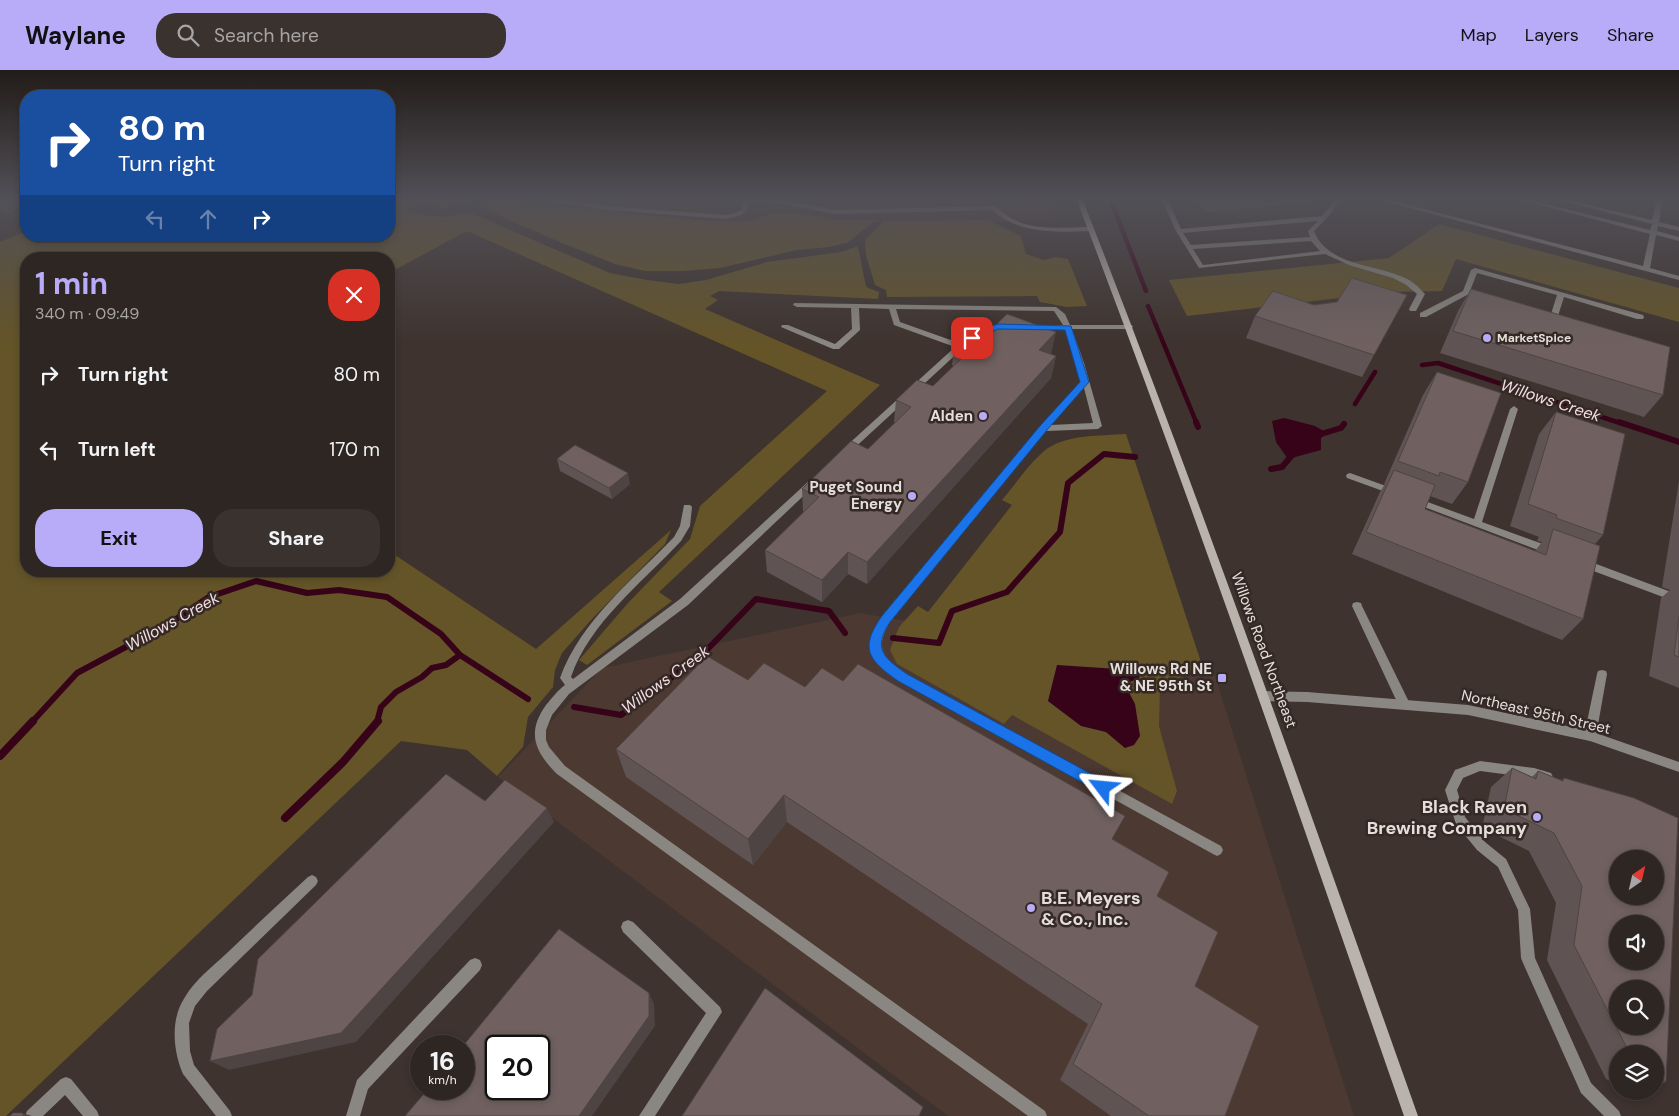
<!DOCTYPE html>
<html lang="en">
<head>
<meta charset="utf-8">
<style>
	:root { --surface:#2e2622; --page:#3a322f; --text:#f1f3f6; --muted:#a7a5a5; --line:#494340; --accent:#b8abf7 }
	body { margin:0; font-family:"DM Sans",sans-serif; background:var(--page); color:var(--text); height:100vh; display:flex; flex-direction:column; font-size:19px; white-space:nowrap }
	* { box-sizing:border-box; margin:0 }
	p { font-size:16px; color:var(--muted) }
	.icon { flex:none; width:28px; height:28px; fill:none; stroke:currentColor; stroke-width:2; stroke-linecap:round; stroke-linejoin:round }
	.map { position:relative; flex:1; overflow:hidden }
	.panel { position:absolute; left:20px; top:182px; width:375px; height:325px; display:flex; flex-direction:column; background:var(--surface); border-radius:20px; box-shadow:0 2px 8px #0003,0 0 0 1px var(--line) }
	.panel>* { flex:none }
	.top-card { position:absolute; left:20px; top:20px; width:375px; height:152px; border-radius:20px; box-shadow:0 2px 8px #0003,0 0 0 1px var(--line); background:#1a4fa0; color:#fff; overflow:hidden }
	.needle { width:32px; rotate:34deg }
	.controls { position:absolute; left:1609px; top:780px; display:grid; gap:10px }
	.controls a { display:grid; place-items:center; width:55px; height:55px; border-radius:50%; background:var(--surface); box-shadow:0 2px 8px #0003,0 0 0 1px var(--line); font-size:25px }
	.speed { position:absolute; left:410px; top:965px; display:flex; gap:10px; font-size:25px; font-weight:700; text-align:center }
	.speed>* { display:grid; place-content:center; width:65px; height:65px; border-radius:50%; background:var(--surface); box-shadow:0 2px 8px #0003,0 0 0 1px var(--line); line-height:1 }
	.speed small { font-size:12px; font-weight:400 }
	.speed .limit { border:2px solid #111; border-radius:8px; background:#fff; color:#111 }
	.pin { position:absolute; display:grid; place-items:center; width:42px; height:42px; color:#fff; margin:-21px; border-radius:10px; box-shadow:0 2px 8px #0006 }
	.me { position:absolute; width:55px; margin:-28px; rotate:299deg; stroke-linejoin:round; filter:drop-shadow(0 0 4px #0008) }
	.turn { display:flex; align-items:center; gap:18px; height:105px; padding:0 15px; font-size:22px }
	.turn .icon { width:65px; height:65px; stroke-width:2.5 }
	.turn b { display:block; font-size:35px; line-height:42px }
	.lanes { display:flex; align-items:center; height:48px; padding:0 15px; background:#0003; justify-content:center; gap:25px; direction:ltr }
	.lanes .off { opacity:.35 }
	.round { display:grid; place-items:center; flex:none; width:52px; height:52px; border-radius:20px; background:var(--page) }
	.head { display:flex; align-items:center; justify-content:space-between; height:85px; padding:0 15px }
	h1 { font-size:30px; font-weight:700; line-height:38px; color:var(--accent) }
	.action { display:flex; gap:10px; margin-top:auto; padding:10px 15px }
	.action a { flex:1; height:58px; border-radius:20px; background:var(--accent); color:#111; font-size:20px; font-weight:700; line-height:58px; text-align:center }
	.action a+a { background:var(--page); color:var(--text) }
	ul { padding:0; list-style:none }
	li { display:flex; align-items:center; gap:15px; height:75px; padding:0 15px }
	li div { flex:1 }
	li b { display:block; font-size:19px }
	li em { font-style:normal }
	header { display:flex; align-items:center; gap:30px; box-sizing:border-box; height:70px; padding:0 25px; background:var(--accent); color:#111 }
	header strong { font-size:24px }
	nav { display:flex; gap:28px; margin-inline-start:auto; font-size:18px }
	.search { width:350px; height:45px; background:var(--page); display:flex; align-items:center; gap:12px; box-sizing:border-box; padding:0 18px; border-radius:20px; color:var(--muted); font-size:19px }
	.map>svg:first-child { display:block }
</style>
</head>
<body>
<header>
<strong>Waylane</strong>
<div class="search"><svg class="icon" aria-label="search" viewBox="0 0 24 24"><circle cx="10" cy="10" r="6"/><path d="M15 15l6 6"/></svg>Search here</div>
<nav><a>Map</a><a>Layers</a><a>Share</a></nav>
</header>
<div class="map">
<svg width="1679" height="1046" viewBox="0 0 1679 1046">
	<rect width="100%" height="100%" fill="#3e332e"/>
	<path fill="#4b3932" d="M514,128H1051L1055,151L595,152Z
		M860,543L1214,603L1354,1046H948L498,707L602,598Z"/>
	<path fill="#645428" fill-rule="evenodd" d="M389,128H476C469,131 459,136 450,137C435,139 418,132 404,140L417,144L442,147L471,143L610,203L647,210L679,214L706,210L767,192L841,182L858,176L866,217L879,222L878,229L719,221L710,226L718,230L705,239L880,315L659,522L672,531L587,595L579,590L628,533L690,469L700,436L827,321L467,161L389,203V189H26V501H389V481L536,579L671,460L665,474L591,550L562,583L555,600L553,617L528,647L523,677L497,706L467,680L401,671L6,1046H0V172L26,161V166H389Z
		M491,128L579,139L708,151H750L773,143H797L836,150H876L847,173L829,177L797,180L720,198L683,201H645L615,194L567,175L508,150L478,134Z
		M989,150L1021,166L1026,184L1044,190L1055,187L1068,189L1087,236L1067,237L1040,232L1037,226L887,227L886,220L875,215L866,185L865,170L884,151Z
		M1439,154L1679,218V252L1456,189L1442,221L1390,222L1187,246L1169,210L1389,188Z
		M1126,364L1202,595L1160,618L1159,656L1177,721L1172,734L1012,645L1004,654L897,594L890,580L899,557L918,536L928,542L1012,435L1002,430C1015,415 1027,396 1043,382C1063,364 1100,366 1126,364ZM1139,607L1130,612L1127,619L1135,634L1125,678L1106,662L1064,643L1048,631Z"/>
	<path fill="#360319" d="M1284,348L1315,356L1327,363L1321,368V380L1288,389L1276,372L1272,351Z
		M1057,595L1133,600L1140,607L1130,612L1127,619L1135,634L1140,666L1134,675L1125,678L1106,662L1081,656L1048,631Z"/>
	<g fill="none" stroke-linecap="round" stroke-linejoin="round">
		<path stroke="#360319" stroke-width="4.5" d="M1110,128L1146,221
			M1148,236L1197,354
			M1422,295L1438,293L1623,354
			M1355,334L1375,302"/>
		<path stroke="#360319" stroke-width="6" d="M1196,352L1198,357
			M1619,352L1679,372
			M1321,364L1341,358L1344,354
			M1271,399L1282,397L1293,384
			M893,568L939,573L952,541L1007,522L1060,462L1068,413L1104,384L1135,387
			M574,637L621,645L702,585L756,529L829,541L845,563
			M32,652L77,603L167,555L209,527L256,511L307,523L339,520L387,527L441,564L460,585L528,629
			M377,652L381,637L396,622L422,607L432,598L446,595L460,585"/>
		<path stroke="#360319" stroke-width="8" d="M0,686L33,651
			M285,748L343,692L378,651"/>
		<path fill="#8a8681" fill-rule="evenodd" d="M535,128H549L608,136L726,145L735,143L742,139L743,132L714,130L711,128H750L784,130L834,140L994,136C1002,140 1008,148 1017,151C1039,161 1067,157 1091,157L1094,159L1091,161C1056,162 1020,165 992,140L834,144L784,134L750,132L747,141L739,146L726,149L608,140L538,130Z
			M1161,128H1167L1181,159L1322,146L1337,128H1343L1326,149L1314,161C1328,197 1378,194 1407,209C1414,212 1420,219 1425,224L1416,241H1410L1409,239L1417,224L1405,214L1393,208L1349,195L1325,184L1199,198L1176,161ZM1318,151L1308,161L1310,167L1191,175L1183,163ZM1311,171L1320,181L1203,195L1193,179Z
			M1373,128H1382L1643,196L1650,164L1513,128H1522L1650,160L1652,154L1551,128H1560L1652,150L1657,128H1663L1659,152L1679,157V161L1658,156L1657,161L1679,167V171L1656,165L1650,198L1679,206V210Z
			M1475,198L1643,245L1644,247L1643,249H1637L1564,227L1557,249L1543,247V243L1551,244L1557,225L1477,203L1470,221L1485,225V229L1467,225L1426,247H1420V243L1463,221L1471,200Z
			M794,233L1056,237L1065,244L1070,255H1132L1133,257L1129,259H1072L1084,293L1102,356L1098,359L1046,361L890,552C874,579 883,587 906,604L1221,776L1223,780L1221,784L1217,786L1213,784L898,610C870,589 863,578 882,546L1041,356L1082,311L1065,259H1030L1026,257L1030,255H1063L1054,241L896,239L900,252L959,273C973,266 997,247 1012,257L1008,259L993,260L963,278L849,383H843L842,381L843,379L955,277L894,255L889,239L859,238L860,260L839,279H833L781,257L782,255H788L835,274L852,259L851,238L797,237L793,235ZM1084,318L1093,353L1051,355Z
			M1514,336L1518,339L1482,452L1554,478L1556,481L1551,485L1411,432L1409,430L1414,427L1474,449L1510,339Z
			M1350,403L1397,420L1399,422L1394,425L1347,408L1346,406L1347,404Z
			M812,410L816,413L815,415L688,535L569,624L552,645L546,660V670L549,677L565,696L1045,1041L1047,1046H1028L557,704C535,682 526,663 546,635C552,628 557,621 565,615L560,608C581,550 633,510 674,467L680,456L684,435H690L692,437L690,456L681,471C642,513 590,552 571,607L573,609L680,529L809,411Z
			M1583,489L1679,525V533L1580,496L1578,493Z
			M1357,532L1361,533L1362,536L1410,634L1408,637L1404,639L1400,637L1398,634L1352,536L1353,533Z
			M1602,600L1606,601L1607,604L1596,666L1594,669L1590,671L1586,669L1584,666L1597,604L1598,601Z
			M1480,691L1534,698L1551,703L1553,707L1551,711L1547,712L1534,708L1480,701L1463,708L1457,720L1465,747L1485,772L1506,789L1530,839L1535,888L1591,1013L1619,1041L1621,1046H1604L1581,1023L1523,893L1521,888L1518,840L1498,797L1477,780L1456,754L1445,720L1455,700Z
			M312,805L316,807L318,811L316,815L207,921L195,936L189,953L190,981L194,995L230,1041L232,1046H216L183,1004C173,981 170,949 185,927C195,910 213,896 227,883C254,857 281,832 308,807Z
			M628,850L633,852L720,937L722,942L655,1046H639L706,943L623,862L621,857L623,852Z
			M475,888L480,890L482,895L480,900L368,1019L360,1046H346L357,1010L470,890Z
			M66,1007L71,1009L97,1041L99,1046H83L65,1025L43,1046H25L27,1041L61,1009Z"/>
		<path fill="#8a8681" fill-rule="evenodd" d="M1263,621L1307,622L1468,635L1590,661L1679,692V702L1590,671L1468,645L1307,632L1263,631L1259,629L1258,626L1259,623Z"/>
		<path fill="#bab3ac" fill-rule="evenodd" d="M1076,128H1082C1201,431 1309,739 1418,1046H1404C1297,739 1192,431 1076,128Z"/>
	</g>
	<path fill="#605353" d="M0,128L18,139L11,140L10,144L0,138Z
		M1195,128H1310L1307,134L1242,138L1241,141L1206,142Z
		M1471,219L1663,325L1644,347L1440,283L1458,241Z
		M1407,225L1362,307L1246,268L1255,246L1314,235Z
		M955,273L1051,284L1056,286L1051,308L867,514L848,504L822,532L767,502L765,480L804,442L803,441L802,419L868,379L895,353L894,352L896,330L933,316L954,296L952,295Z
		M1437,302L1468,412L1452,434L1430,426L1425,439L1535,481L1542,472L1537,471L1539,467L1510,456L1539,364L1556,342L1603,465L1595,474L1583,549L1562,570L1352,484L1380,422L1385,414H1384L1423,325Z
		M557,389L630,414L612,429L560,401Z
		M1679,411V618L1649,606L1661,528L1670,520L1662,517Z
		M748,610L805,617L843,611L1125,746L1112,769L1157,826L1195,916L1225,1046H1111L1060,1010L1088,954L787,752L753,795L626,707L616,679Z
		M1512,698L1532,707L1538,701L1561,711L1564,708L1666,1012L1655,1015V984H1618V1015L1606,1009L1547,890L1556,833L1529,781L1482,758L1491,717Z"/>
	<path fill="#4e4443" d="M10,128H22L18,139L11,140L10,144L2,133L4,129Z
		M1056,262L1051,285L1039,280Z
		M1056,286L1051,308L867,514V492Z
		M628,403L630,414L612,429L609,418Z
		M848,482V504L822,532V510Z
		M784,725L787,752L753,795L748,769Z
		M547,738L554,752L356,972L229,1000L210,991Z
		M649,923L654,934L655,956L592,1046H579Z
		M22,1043L32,1046H24Z"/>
	<path fill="#706160" stroke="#4e4443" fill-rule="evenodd" d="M0,128H10L4,129L2,133L0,132Z
		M1352,208L1407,225L1374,285L1255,246L1273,221L1314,235L1337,232Z
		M1471,219L1670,277L1663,325L1453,261Z
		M1007,244L1056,262L1039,280L1056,286L867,492L848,482L822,510L765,480L819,427L802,419L851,371L868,379L911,337L896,330L917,310L933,316L971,279L955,273L974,255L990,261Z
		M1437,302L1501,323L1468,412L1440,402L1439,406L1398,391Z
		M1556,342L1625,364L1603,465L1556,448L1557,445L1528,434Z
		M575,375L628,403L609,418L557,389Z
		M1394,400L1435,415L1425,439L1546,485L1553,459L1600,476L1583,549L1366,462Z
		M1679,546V587L1674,585Z
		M707,586L748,610L764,593L805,617L822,598L843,611L858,594L1125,746L1112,769L1169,802L1157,826L1218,862L1195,916L1259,956L1225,1046H1149L1073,994L1102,934L784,725L748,769L616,679Z
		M1512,698L1536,709L1538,701L1563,711L1564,708L1634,728L1678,748L1666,1012L1655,1006V984H1630L1574,875L1582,816L1554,763L1504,739ZM1618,789H1655V826H1618ZM1618,854H1655V891H1618ZM1618,919H1655V956H1618Z
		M446,704L485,731L505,710L547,738L341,963L210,991L217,959L252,925L258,889Z
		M559,859L649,923V946L579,1046H405L428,1019H464V976H463ZM496,976H539V1019H496Z
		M765,918L923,1037L919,1046H682Z
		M13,1043H22L24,1046H10Z"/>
	<linearGradient id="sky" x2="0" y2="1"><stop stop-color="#221c19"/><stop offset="0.47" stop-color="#525057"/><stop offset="1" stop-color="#525057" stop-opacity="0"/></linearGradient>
	<rect width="1679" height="274" fill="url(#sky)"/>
	<path fill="#1a73e8" stroke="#114b97" d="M998,254L1071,256L1089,312L1047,360L890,552C872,579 884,588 907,604L1108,713L1110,718L1108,722L1103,724L898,611C868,590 859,578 882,546L1040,356L1080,312L1065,260L998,259L976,270L968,268L982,259Z"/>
	<g fill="#b8abf7" stroke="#342924" stroke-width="2">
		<circle cx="1487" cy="268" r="5"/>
		<circle cx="983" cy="346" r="5"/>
		<circle cx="912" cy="426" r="5"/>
		<rect x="1217" y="603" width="10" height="10" rx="2.5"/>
		<circle cx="1537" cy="747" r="5"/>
		<circle cx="1031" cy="838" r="5"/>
	</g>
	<g text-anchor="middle" stroke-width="5" stroke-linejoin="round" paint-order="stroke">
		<g font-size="12" font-weight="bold" fill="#e5deda" stroke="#342924" text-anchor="start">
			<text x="1497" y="272">MarketSpice</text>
		</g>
		<g font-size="15" font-weight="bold" fill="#e5deda" stroke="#342924" text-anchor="end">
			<text x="973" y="351">Alden</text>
			<text x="902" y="422">Puget Sound<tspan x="902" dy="17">Energy</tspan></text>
			<text x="1212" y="604">Willows Rd NE<tspan x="1212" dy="17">&amp; NE 95th St</tspan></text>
		</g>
		<g font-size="15" fill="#e5deda" stroke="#342924">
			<text transform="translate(1264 580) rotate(70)" y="5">Willows Road Northeast</text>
			<text transform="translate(1536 642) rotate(13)" y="5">Northeast 95th Street</text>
		</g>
		<g font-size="16" font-style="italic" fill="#f4dde3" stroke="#342924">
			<text transform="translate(1551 330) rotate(18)" y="6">Willows Creek</text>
			<text transform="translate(172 551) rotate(-29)" y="6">Willows Creek</text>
			<text transform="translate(665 609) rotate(-36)" y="6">Willows Creek</text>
		</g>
		<g font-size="18" font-weight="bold" fill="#e5deda" stroke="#342924" text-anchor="end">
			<text x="1527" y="743">Black Raven<tspan x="1527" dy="21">Brewing Company</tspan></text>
			<text x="1041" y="834" text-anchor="start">B.E. Meyers<tspan x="1041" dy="21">&amp; Co., Inc.</tspan></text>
		</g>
	</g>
</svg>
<div class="controls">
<a><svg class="needle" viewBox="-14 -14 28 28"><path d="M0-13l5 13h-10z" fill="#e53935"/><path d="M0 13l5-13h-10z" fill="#a7a5a5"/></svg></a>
<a><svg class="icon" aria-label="sound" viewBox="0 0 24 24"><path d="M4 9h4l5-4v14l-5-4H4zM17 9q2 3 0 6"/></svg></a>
<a><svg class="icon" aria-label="search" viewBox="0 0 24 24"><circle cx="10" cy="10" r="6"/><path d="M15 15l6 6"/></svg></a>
<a><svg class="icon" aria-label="layers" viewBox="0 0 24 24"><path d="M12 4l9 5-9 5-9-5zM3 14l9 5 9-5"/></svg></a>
</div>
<div class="speed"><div>16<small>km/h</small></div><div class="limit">20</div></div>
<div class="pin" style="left:972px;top:268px;background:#d93025"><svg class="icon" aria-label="arrive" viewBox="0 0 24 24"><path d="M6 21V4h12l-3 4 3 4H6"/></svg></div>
<svg class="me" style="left:1103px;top:718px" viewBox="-20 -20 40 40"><path d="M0-17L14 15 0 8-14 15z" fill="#1a73e8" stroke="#fff" stroke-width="4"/></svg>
<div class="top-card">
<div class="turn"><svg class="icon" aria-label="right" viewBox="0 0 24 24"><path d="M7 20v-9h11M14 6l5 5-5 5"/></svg><div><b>80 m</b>Turn right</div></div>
<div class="lanes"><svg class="icon off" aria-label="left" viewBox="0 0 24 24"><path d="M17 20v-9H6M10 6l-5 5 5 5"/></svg><svg class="icon off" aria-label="ahead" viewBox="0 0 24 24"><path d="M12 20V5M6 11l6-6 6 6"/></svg><svg class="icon" aria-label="right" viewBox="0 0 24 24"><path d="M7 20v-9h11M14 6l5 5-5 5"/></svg></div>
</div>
<section class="panel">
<div class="head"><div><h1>1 min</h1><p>340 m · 09:49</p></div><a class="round" style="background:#d93025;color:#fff"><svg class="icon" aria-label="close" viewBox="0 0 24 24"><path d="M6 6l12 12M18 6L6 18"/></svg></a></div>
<ul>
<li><svg class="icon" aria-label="right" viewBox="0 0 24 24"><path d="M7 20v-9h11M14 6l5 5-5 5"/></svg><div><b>Turn right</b></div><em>80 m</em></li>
<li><svg class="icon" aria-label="left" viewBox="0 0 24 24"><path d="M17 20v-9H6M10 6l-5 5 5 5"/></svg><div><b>Turn left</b></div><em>170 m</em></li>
</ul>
<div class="action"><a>Exit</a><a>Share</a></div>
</section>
</div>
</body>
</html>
